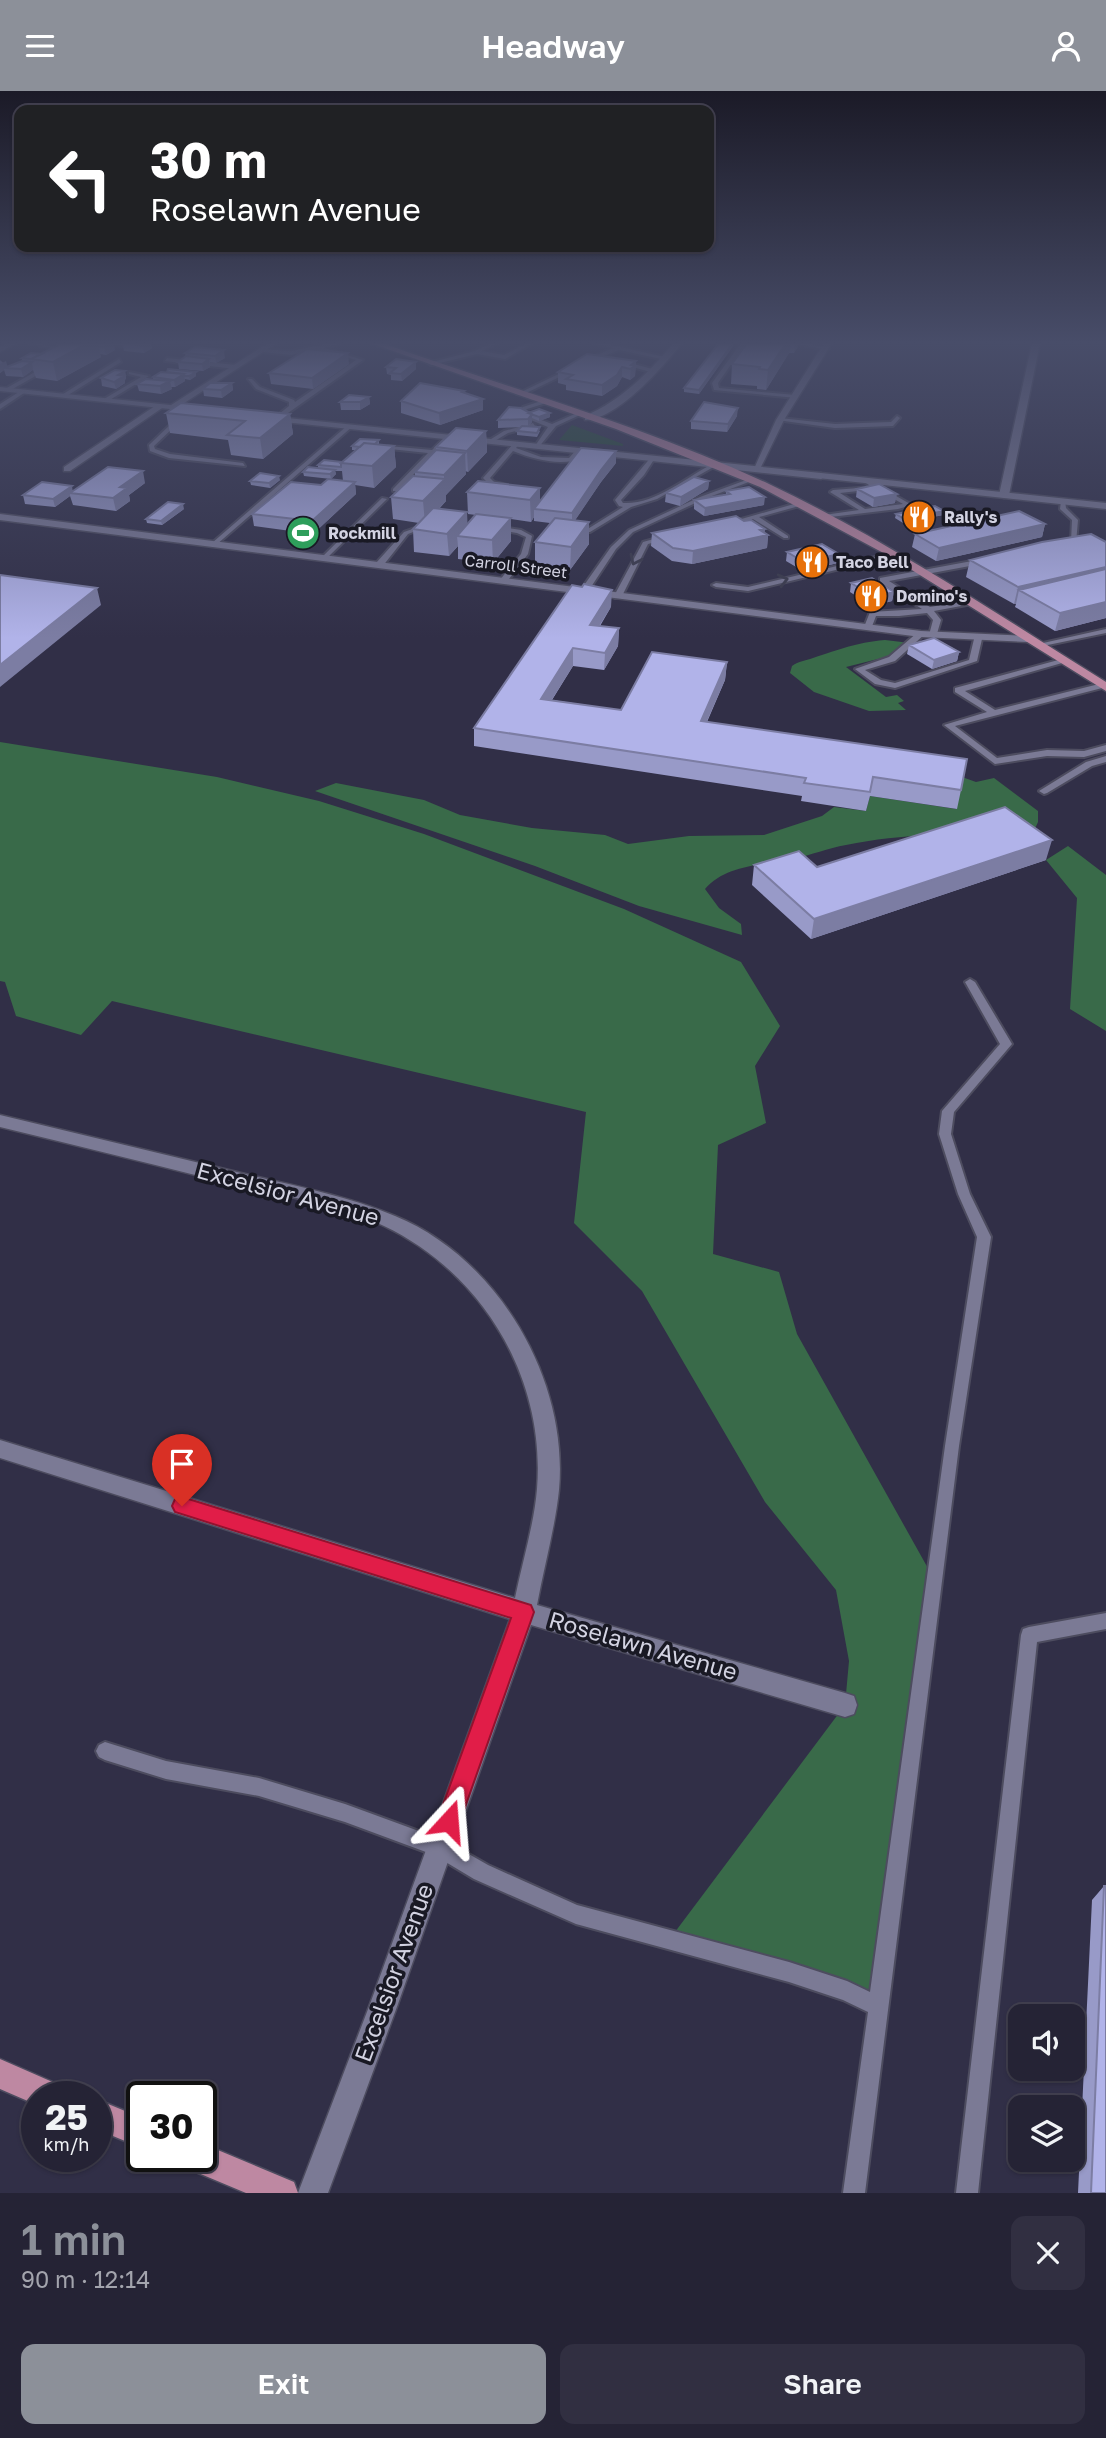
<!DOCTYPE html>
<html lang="en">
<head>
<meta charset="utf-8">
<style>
	:root { --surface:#252335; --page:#312f41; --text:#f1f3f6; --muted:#a3a4ad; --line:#424050; --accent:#8c9099 }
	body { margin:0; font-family:"Golos Text",sans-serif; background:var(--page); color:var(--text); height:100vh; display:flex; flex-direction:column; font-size:26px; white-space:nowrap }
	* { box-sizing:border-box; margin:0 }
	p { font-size:23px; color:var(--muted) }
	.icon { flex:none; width:38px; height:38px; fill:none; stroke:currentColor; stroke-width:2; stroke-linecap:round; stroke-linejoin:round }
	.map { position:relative; height:2102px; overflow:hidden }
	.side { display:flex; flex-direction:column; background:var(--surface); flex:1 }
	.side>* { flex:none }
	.banner { position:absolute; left:14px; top:14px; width:700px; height:147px; border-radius:14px; box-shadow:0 2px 5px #0004,0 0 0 2px var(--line); background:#202124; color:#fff; overflow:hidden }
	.buttons { position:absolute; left:1008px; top:1913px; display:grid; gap:14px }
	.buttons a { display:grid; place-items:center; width:77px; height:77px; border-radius:14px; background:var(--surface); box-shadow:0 2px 5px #0004,0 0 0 2px var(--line); font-size:35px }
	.speed { position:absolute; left:21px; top:1990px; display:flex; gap:14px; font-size:35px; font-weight:700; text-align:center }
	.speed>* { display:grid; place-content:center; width:91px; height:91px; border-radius:50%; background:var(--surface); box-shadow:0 2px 5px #0004,0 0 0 2px var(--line); line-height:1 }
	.speed small { font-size:18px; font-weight:400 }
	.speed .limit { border:4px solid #111; border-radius:10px; background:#fff; color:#111 }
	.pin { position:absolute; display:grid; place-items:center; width:60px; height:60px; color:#fff; margin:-72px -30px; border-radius:50% 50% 50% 0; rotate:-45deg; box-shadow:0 0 7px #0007 }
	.pin .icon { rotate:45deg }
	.me { position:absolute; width:77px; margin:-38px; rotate:19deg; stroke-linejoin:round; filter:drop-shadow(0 0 5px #0008) }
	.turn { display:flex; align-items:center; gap:24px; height:147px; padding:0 21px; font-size:32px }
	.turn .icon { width:91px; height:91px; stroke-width:2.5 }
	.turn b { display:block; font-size:49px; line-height:60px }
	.round { display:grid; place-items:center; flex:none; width:74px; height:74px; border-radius:14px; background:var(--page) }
	.summary { display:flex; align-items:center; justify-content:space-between; height:119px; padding:0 21px }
	h1 { font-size:42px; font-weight:600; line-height:52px; color:var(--accent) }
	.primary-button { display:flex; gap:14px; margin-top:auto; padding:14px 21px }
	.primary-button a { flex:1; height:80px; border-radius:14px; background:var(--accent); color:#fff; font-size:28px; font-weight:600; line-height:80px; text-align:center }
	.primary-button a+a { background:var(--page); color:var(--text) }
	header { display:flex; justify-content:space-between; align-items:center; height:91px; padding:0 21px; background:var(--accent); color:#fff; font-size:32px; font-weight:600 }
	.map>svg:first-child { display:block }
</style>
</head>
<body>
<header><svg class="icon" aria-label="menu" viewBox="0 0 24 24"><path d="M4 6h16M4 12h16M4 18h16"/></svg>Headway<svg class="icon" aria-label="person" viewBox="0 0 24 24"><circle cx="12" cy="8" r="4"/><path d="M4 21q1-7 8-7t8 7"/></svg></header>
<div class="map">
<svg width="1106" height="2102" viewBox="0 0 1106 2102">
	<rect width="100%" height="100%" fill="#312f47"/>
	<path fill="#234a30" d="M572,334L623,353V355L559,349Z"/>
	<path fill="#396a49" d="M885,549L910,552L898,563L846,576L886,606L897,604L904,610L898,612L906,619L869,620L814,601L790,582L792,575C799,570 805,570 813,567C841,558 854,552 885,549Z
		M0,651L217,686L319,710L424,743L624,818L741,871L780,935L755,975L766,1032L718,1054L713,1163L779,1181L797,1243L934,1488L878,1916L669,1849L845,1614L849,1570L836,1499L765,1411L642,1200L574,1132L586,1021L112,910L81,944L16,925L5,891L0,890Z
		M962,686L976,691L994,687L1038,720V731L1033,742C971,743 907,741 846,754C828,757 811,764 794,768C764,774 726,773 705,798L719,817L741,833L742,844L639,815L535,775L315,700L336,692L424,709L460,724L532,737L605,744L628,753L689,745L764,744L822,725L834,716L866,720L870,705L956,718Z
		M1068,755L1106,784V940L1070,918L1077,807L1046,769Z"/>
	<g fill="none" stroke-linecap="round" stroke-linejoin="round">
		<defs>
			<path id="service" d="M30,252L61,256L62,270L9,300H5V298L56,269V258Z
				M102,252H143L136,257Z
				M330,252H341L324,257L363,269L278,329H274V327L289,315V311L256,298L248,288H252L260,296L294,309L295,311L356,269L318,258L291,264L263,261L261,258L291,260Z
				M491,252H497L482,260L504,264L527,252H533L505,268L477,263L431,274L428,272L475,260Z
				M592,252H603L669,267L666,269L619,259L604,265L656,279L654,282L597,266V264L613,257Z
				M741,252H746L718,292L719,297L795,304L797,307L714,299L712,292Z
				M794,252H807L829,257L826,259Z
				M167,267L236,274L239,276L236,278L165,270Z
				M119,268L121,271L65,306L60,305Z
				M569,278L574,279L522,304L517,303Z
				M129,281L149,285L108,310H104V308L141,286L129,283Z
				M22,299L27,300L0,318V313Z
				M544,309L546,312L527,318L523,322L552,333L577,322L582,323L556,335L538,357L535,355L548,336L516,323L523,316Z
				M897,325L900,327L893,335L835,337L777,329L780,327L835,333L891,331Z
				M182,328L184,331L175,335L154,355L155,358L170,363L243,372L245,375L169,367L150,360L149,354L171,333Z
				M533,332L535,335L508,342L493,351L488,350L504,340Z
				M348,334L353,335L216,454H212V452Z
				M446,345L451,346L397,400H393V398L428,362L390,358L388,355L432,359Z
				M514,352L519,353L516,357L541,366L569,367L577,358L582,359L573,370C552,373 533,368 513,360L490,387L494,391L507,394L504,396L490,394L483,387Z
				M652,365L655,367L644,384L621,409L623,412C654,414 686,387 712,373L717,374L657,408L631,416L590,441H586V439L623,416L619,415L615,409Z
				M749,388L754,389L704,408L633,441L616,458L587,502L580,500L611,456L629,439L700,406Z
				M866,388L912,414L898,418L822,427L821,426L824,424L859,419L830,401L833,399L872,396L863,390ZM876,398L903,413L865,418L840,402Z
				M382,407L387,408L326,468H322V466Z
				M1061,410H1065L1066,417L1078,429L1076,452L1071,451L1072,429L1060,418Z
				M801,411L803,412V414L759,426L788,445V447H784L753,428L727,435L724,433Z
				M424,434L429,435L408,443L382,476H376V472L404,441Z
				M496,435L521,439L532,445L528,463L506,492H503L499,490L521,463L526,446L517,442L494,438V436Z
				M668,444L670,445V447L648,453L622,505L615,507L614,505L643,451Z
				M892,462L896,464L894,465L748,500L716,496L712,494L716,492L748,496Z
				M983,468H986V472L889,490L930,516L972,509V513L934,520L941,529L936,546L929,544L933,529L927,522L899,525H876L871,538L864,536L870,521L922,518L880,491V487Z
				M1106,538V542L1038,556L1034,554Z
				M918,541L925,543L895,570L865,579L881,589L895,592L969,569L974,548L978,546L982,548L977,570L895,597L875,593L855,578L889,566Z
				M1062,568L1069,570L965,600L995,619L1103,592H1106V596L955,635L997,667L1047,659L1084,660L1106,654V660L1084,666L1047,665L995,673L944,634L987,621L955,601V597Z
				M1106,665V671L1092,675L1047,702L1044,703L1039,700L1086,671Z
				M970,888L975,891L1012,953L954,1021L951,1043L970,1103L991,1146L959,1355L865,2102H843L868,1921L843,1909L789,1891L576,1833L474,1788L434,1764L345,1731L259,1705L166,1688L105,1669L99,1666L96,1660L99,1654L105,1651L166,1670L259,1687L345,1713L446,1750L488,1774L577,1814L789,1871L847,1890L870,1901L945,1355L977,1146L958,1103L939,1043L942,1020L1000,953L965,891Z
				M1106,1522V1538L1037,1551L978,2102H956L1021,1544L1023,1538L1029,1536Z"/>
			<path id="minor" d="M7,252H17L0,261V256Z
				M268,252H277L175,318L168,316Z
				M674,252H682C663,276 617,329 585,329V325C622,309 648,282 674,252Z
				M824,252H832L784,329L760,378L753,380L776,329Z
				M1032,252H1040L1009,404L1004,407L999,404Z
				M158,313L165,315L70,380H64V376Z
				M0,1024C79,1043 158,1062 237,1081C290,1094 345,1104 395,1125C498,1167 569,1289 559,1399C555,1437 544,1476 537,1514L845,1602L854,1605L857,1614L854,1623L845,1626L531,1534L398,1913L328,2102H298L370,1913L510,1528L0,1367V1349L515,1507C522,1472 534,1434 537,1398C546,1288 483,1182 384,1135C335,1112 265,1101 211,1088C141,1070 70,1053 0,1036Z"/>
			<path id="tertiary" d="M821,382L1106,412V418L818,387V383Z
				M0,423L921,540L1028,545L1034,548L1028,551L921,546L0,429Z"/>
			<path id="secondary" d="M0,296L198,317L202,319L198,321L0,300Z
				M268,325L821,382L826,385L821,388L265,329Z"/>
			<path id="primary" d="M370,252H382C511,298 645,335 769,393C887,449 995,522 1106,591V600L891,466L760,396L616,338Z
				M0,1968L64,1996L69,2006H37V2014L0,1998Z
				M96,2008L142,2027V2057L96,2038Z
				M201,2052L294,2091L298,2102H246L184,2076L180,2065H201Z"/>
		</defs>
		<use href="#service" stroke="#4d4c5f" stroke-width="4"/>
		<use href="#minor" stroke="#4d4c5f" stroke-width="3"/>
		<use href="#tertiary" stroke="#4d4c5f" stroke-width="3"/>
		<use href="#secondary" stroke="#4d4c5f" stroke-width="3"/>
		<use href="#primary" stroke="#4d4c5f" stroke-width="3"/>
		<use href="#service" fill="#7b7a95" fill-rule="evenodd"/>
		<use href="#minor" fill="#7b7a95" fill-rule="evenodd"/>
		<use href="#tertiary" fill="#7b7a95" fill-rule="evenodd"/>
		<use href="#secondary" fill="#7b7a95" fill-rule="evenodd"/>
		<use href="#primary" fill="#be88a2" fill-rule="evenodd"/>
	</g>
	<path fill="#989ac8" d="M62,252H113L115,259L106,264L100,263L101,266L57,290L36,287L33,279L23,286L6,285L4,279L0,282V269L8,276L22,270V267L42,263Z
		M123,252H151L152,257L144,262L124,260Z
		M791,252H798L797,257L794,262H789L766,299L757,298V295L731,293L732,273Z
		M733,255L699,303L684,301V297Z
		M195,256L225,267L216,272L210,271V276L203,280L179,278L178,271L186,266L185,262Z
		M636,270L635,285L630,289L622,286L617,295L602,305L566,299V294L558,292V281Z
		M416,271V278L402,290L391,289V284L387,283L386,276Z
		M349,273L313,298L271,293L269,282Z
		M125,280L126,287L125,289V292L116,298L102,295L101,287Z
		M196,281V285L190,289L185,288V290L175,296H171L172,298L161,303L139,300L137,293L153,289V286Z
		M232,292L233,299L222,307L204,305L203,298Z
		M464,302L483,319L440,334L401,322V310Z
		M369,306L370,313L360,319H341L340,311Z
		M529,321L550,326L539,330L532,327V331L528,335L540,340L537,346L517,344V340L521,336L498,337V329Z
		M166,322L290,323L293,343L263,368L231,364L228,349L170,342Z
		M737,325L727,341L691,338V330Z
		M486,340L487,361L468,381L465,380L466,383L446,404V410L439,418L467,433L476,424L468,423L467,401L540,397V410L616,372L601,391L575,429L589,431V453L570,479L535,474V451L550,432L534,430V426L531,431L511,428V450L493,472L458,468V455L449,465L414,461L413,438L419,432L393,428L391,406L415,385V381L436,359V356Z
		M379,349V353L394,355L396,376L374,397L355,394L356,403L313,443L254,435L252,423L321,394L343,390L342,380H335L336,383L331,388L304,385L303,381L318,377V374L342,371L355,359H352V355Z
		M280,389L270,397L251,394L250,390Z
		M709,390L708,398L680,415L665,411L666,402Z
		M145,392L129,404L130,410L116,420L73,414L70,405L55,416L25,413L23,404Z
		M857,398L895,412L873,416L856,406Z
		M726,400L764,414L704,425L694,418V409L726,404Z
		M184,418L162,434L147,432L146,428Z
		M944,420L943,424L903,432L895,427L896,423Z
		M744,430L765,438L764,442L768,444L767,457L692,473L672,470L651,455L652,442Z
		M1045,433L1042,446L936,470L912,456L915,443Z
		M1106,451V527L1055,540L1015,516L1016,513H1014L966,486L970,469Z
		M787,461L838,472L803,480L786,470Z
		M851,492L894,501L892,510L872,515L850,501Z
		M611,516L600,535L619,537L618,555L604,579L573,575L552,609L621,619L727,571L725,589L707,631L961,699L957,718L870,705L866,720L801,710L802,705L474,655V637Z
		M909,554L959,561L957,570L932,578L907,563Z
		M1046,769L811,848L752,794L754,774L817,776Z
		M1104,1795L1106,2102H1078L1092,1809Z"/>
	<path fill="#7c7da3" d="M88,252H98L101,266L57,290L53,271Z
		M112,252H113L115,259L106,264L104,256Z
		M147,252H151L152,257L144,262L143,255Z
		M734,252L733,255L699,303V299Z
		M786,252H791L789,262L766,299L768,279Z
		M795,252H798L797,257L794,262Z
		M224,259L225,267L216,272L215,265Z
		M348,262L349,273L313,298L312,287Z
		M209,268L210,276L203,280L202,273Z
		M6,270L8,277H4V279L0,282V273Z
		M636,270L635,285L630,289L631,274Z
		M32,271L33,279L23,286L21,278Z
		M416,271V278L402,290L401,283Z
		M622,276V286L617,295L602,305V294Z
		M125,280L126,287L125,289V292L116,298L114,291L118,284Z
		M196,281V285L190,289L189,285Z
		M184,283L185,290L175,296L174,289Z
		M170,290L172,298L161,303L160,295Z
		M232,292L233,299L222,307L221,299Z
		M369,306L370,313L360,319V311Z
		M483,308V319L440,334L439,322Z
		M738,317L737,325L727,341L728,333Z
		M550,322V326L539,330V326Z
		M290,323L293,343L263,368L260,347Z
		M532,323V331L528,335V328Z
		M486,340L487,361L468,381L467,360Z
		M394,355L396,376L374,397L372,375Z
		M616,360V372L601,391L572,434V422L601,379Z
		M465,362L466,383L446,404V410L425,432L423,410L444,389V384Z
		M335,379L336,383L331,388L330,383Z
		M143,380L145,392L129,404L130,410L116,420L113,407L120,396Z
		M279,385L280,389L270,397L269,392Z
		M709,390L708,398L680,415L681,406Z
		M355,391L356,403L313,443L312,430Z
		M72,395L73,402H70V405L55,416L53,408Z
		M540,397V418H534V426L531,431L530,409Z
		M897,403L895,412L873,416L874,407Z
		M765,406L764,414L704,425L705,417Z
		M183,413L184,418L162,434L161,430Z
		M944,420L943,424L903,432L904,428Z
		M467,421L468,443L457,445L458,455L449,465L447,443Z
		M511,427V450L493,472L492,449Z
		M589,431V453L570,479L571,456Z
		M1045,433L1042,446L936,470L939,457Z
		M765,438L764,445L768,444L767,457L692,473L693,460Z
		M839,463L838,472L803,480L804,471Z
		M1106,476V492L1019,499L1016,513H1014L1018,496Z
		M97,497L101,514L0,596V574Z
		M612,499L611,516L589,551L590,534Z
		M894,501L892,510L872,515L874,506Z
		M1106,511V527L1055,540L1060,522Z
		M619,537L618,555L604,579L605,562Z
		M573,557V575L541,626V608Z
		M959,561L957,570L932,578L934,569Z
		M727,571L725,589L699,648L701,630Z
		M1052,749L1046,769L811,848L814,828Z"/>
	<path fill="#b1b3e9" stroke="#7c7da3" stroke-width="2" d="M62,252H88L53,271L31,268Z
		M98,252H112L104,256H98Z
		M123,252H147L143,255Z
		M719,252H733L699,299L684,297Z
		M747,252H786L768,279L759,278L760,276L732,273Z
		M195,256L224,259L215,265L185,262Z
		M307,258L348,262L312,287L269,282Z
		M31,262L42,263L31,268L22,267Z
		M587,263L636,270L631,274L636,275L630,278L622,276L617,284L602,294L566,288L573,284L558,281Z
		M186,265L209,268L202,273L178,271Z
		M396,268L416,271L401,283L390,282L396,277L386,276Z
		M22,270L32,271L21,278L4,277Z
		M168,278L196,281L189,285H184V283L167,281Z
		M115,279L125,280L118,284L124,285L114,291L101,287Z
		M161,281L184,283L174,289L153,286Z
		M146,288L170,290L160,295L137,293Z
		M210,292H232L221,299L203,298Z
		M420,292L464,300L462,301L483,308L439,322L401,310Z
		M349,304L369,306L360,311H340Z
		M704,311L738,317L728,333L691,330Z
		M181,312L290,323L260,347L227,344L245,330L166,322Z
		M509,316L521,317L532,323L528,328L498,329Z
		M539,318L550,322L539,326L528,322Z
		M522,335L540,336L537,342L517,340Z
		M456,337L486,340L467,360L436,356Z
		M360,348L379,349L375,353L364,352L360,356L352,355Z
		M364,352L394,355L372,375L341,372Z
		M581,357L616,360L601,379L572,422L534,418Z
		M436,359L465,362L444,384L415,381Z
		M324,369L342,371L341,372V376L318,374Z
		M108,376L143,380L120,396L127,397L113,407L70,402Z
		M308,376L335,379L330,383L303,381Z
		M260,382L279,385L269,392L250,390Z
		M413,385L445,388L423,410L391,406Z
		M694,386L709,390L681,406L666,402Z
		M328,388L355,391L312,430L252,423L291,391L321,394Z
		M478,390L540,397L530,409L467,401Z
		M42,391L72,395L53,408L23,404Z
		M879,393L897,403L874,407L857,398Z
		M749,396L765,406L705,417L694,409L730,403L726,400Z
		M168,411L183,413L161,430L146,428Z
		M935,415L944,420L904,428L896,423Z
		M433,417L467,421L447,443L413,438Z
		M1019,420L1045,433L939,457L915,443Z
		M476,423L511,427L492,449L457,445Z
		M736,425L744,430L751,429L765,438L760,439L768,444L693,460L673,457L652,442Z
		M555,427L589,431L571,456L535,451Z
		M1091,443L1106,451V476L1018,496L970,469L1042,451Z
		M822,453L839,463L804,471L787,461Z
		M1106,478V511L1060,522L1019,499Z
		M0,484L97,497L0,574Z
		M872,487L894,501L874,506L851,492Z
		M584,493L612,499L590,534L619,537L605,562L573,557L541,608L621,619L652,561L727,571L701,630L967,668L961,699L873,686L870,701L804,692L806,687L474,637L572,494L582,496Z
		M934,547L959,561L934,569L909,554Z
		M1005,716L1052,749L814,828L754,774L799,760L817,776Z
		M1104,1795H1106V2102H1091Z"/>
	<defs><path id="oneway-chevron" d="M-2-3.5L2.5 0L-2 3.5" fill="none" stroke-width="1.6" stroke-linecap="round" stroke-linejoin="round" transform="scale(1.75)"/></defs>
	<g stroke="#3b3b4c">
		<use href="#oneway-chevron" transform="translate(635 469) rotate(115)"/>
		<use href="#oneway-chevron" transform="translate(783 489) rotate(-14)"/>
	</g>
	<linearGradient id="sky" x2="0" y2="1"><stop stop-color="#1b1a27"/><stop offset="0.46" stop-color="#484d69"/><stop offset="1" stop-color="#484d69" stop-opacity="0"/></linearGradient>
	<rect width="1106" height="547" fill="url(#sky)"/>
	<path fill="#e11d48" stroke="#92132f" stroke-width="2" d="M182,1406L531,1514L534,1521L457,1739L449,1742L440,1739L437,1730L511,1527L175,1421L172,1415L175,1408Z"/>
	<defs>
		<symbol id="restaurant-disc" viewBox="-11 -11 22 22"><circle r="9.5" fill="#e8710a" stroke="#191924"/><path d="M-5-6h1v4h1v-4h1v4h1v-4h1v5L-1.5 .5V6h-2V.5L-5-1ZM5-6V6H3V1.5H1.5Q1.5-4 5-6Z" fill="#fff"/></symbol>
		<symbol id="stadium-disc" viewBox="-11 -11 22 22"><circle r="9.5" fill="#2e9e5b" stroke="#191924"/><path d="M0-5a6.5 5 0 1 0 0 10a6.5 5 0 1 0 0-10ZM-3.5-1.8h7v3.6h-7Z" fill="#fff"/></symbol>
	</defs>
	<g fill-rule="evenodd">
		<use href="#restaurant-disc" x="900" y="407" width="38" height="38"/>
		<use href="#stadium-disc" x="284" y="423" width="38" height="38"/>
		<use href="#restaurant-disc" x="793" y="452" width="38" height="38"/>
		<use href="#restaurant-disc" x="852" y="486" width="38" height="38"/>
	</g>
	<g text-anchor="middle" stroke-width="7" stroke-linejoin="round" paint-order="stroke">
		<g font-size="16" font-weight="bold" fill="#d3d3e2" stroke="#191924" text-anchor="start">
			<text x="944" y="432">Rally's</text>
			<text x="328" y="448">Rockmill</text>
			<text x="836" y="477">Taco Bell</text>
			<text x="896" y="511">Domino's</text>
		</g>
		<g font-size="16" fill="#d3d3e2" stroke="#191924">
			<text transform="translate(516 475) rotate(7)" y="6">Carroll Street</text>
		</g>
		<g font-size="23" fill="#d3d3e2" stroke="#191924">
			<text transform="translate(288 1103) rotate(15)" y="8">Excelsior Avenue</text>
			<text transform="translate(643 1555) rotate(16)" y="8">Roselawn Avenue</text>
			<text transform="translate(394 1882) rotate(-70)" y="8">Excelsior Avenue</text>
		</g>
	</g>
</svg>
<div class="buttons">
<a><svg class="icon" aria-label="sound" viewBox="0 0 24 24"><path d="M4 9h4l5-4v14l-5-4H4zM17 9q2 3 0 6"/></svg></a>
<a><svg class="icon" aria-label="layers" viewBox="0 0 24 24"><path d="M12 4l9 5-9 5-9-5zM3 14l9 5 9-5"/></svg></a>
</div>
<div class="speed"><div>25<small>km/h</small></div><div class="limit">30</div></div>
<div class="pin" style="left:182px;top:1415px;background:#d93025"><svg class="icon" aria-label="arrive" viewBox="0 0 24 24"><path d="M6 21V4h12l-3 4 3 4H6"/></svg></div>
<svg class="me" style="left:449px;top:1730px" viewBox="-20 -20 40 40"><path d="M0-17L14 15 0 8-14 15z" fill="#e11d48" stroke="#fff" stroke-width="4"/></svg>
<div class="banner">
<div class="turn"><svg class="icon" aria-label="left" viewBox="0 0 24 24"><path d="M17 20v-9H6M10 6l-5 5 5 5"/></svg><div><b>30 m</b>Roselawn Avenue</div></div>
</div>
</div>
<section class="side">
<div class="summary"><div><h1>1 min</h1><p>90 m · 12:14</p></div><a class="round"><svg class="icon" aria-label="close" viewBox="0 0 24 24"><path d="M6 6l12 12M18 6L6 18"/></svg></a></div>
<div class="primary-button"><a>Exit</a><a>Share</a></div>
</section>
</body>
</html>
